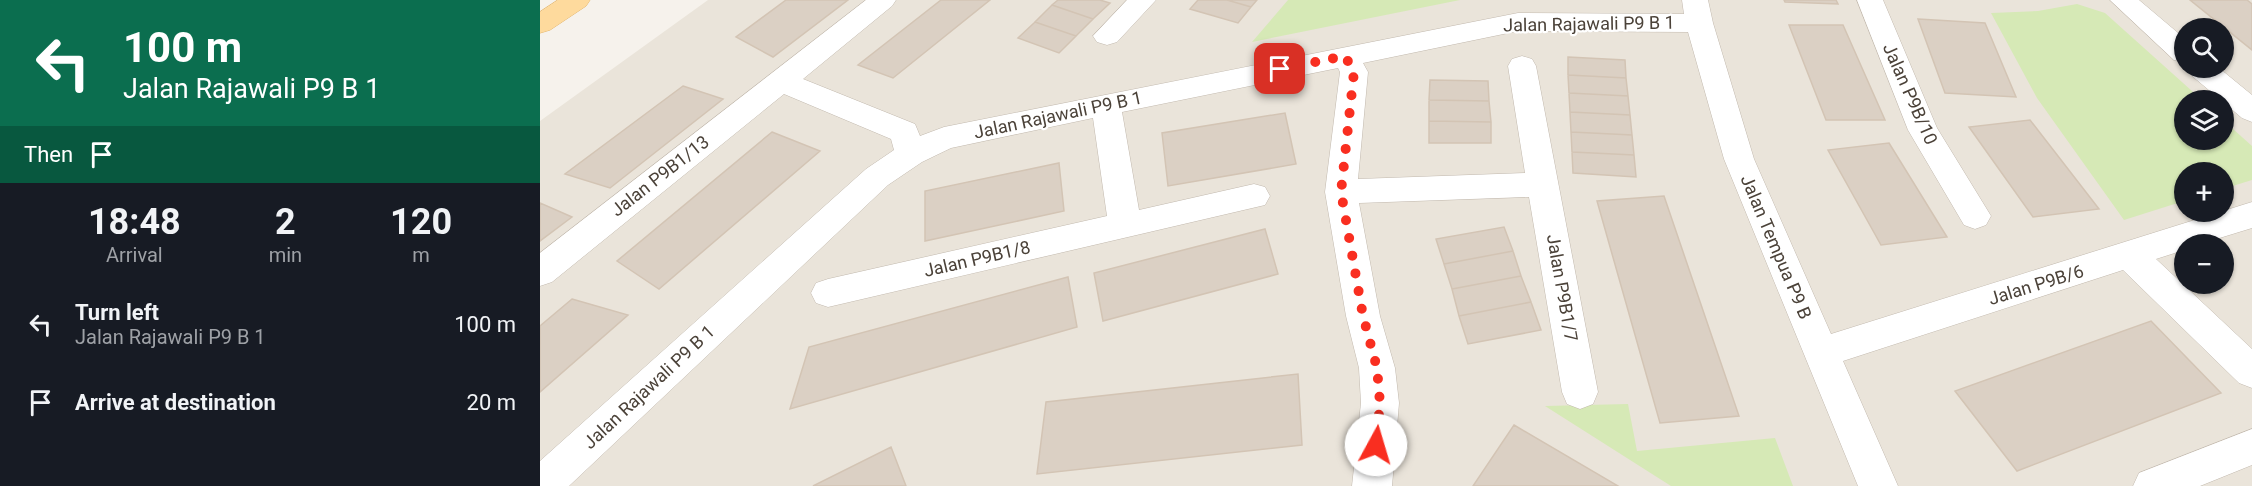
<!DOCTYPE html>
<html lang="en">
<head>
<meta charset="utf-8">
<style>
	:root { --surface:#171b24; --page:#242831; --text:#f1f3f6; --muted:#9ea1a6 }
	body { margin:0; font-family:Roboto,sans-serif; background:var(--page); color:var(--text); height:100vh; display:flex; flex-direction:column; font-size:22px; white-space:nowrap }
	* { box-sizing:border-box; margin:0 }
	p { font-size:20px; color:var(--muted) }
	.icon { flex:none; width:33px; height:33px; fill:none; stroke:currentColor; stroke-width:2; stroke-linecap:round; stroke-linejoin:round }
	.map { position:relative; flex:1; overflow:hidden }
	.side { display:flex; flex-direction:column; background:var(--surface); width:540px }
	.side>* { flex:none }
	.top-card { background:#0b6e4f; color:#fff; overflow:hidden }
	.fabs { position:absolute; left:1634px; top:18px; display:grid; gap:12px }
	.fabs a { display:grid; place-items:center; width:60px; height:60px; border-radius:50%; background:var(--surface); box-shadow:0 2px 4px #0004; font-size:30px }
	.pin { position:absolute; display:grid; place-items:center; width:51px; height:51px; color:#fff; margin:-26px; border-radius:12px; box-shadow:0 3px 9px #0006 }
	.me { position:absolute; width:66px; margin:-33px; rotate:6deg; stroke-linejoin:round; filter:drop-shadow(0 0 4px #0008) }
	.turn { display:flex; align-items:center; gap:21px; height:126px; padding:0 24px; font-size:27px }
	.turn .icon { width:78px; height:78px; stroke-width:2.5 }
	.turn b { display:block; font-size:42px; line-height:51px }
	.then { display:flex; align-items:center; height:57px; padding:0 24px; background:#0003; gap:12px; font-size:22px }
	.eta { display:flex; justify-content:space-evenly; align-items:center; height:102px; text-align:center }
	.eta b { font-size:36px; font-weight:700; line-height:42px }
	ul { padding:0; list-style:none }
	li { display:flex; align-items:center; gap:18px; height:78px; padding:0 24px }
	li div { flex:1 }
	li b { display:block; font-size:22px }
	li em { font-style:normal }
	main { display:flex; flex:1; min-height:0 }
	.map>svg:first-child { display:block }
</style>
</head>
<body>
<main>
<section class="side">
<div class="top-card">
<div class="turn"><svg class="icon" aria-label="left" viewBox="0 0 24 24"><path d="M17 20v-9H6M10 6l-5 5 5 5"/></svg><div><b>100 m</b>Jalan Rajawali P9 B 1</div></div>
<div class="then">Then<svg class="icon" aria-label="arrive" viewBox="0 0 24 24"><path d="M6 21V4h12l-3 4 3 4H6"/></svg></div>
</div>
<div class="eta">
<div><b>18:48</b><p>Arrival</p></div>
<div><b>2</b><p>min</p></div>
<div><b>120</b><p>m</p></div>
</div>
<ul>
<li><svg class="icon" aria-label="left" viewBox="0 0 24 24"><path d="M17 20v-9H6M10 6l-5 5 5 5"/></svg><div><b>Turn left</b><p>Jalan Rajawali P9 B 1</p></div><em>100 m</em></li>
<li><svg class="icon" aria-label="arrive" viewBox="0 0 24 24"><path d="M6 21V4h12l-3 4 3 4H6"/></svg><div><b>Arrive at destination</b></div><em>20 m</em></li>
</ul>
</section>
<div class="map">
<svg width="1712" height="486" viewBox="0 0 1712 486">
	<rect width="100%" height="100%" fill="#f6f2ec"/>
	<path fill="#eae4da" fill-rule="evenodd" d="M168,0H1712V486H0V121ZM1644,28H1683V68H1644ZM1644,100H1683V140H1644ZM1644,172H1683V212H1644ZM1644,244H1683V284H1644Z"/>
	<path fill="#d6e9b6" d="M748,0H920L712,42Z
		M1537,4L1565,13L1662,100H1644V140H1683V120L1712,146V180L1683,189V172H1644V201L1584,220L1497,98L1451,13L1498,11Z
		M1088,404L1097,451L1235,438L1253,486H1131L1005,406Z"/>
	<path fill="#dbd0c4" stroke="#d3c4b4" stroke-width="1.5" d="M246,0H308L233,57L196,37Z
		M401,0H450L353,78L318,65Z
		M518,0H560L570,3L553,19L512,5Z
		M658,0H687L711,7L698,23L650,9Z
		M687,0H717L711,7Z
		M1244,0H1296L1298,4L1245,2Z
		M1650,0H1707L1712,4V50Z
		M512,5L553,19L536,36L495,22Z
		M1378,19L1445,23L1476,97L1405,93Z
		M495,22L536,36L519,53L478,38Z
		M1249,25H1303L1345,120H1286Z
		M1028,57L1085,60L1086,78L1028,75Z
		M1028,75L1086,78L1088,96L1029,93Z
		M890,80L948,81L949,101L889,100Z
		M143,86L183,99L70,188L25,174Z
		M1029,93L1088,96L1090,115L1030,112Z
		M889,100L949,101L951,122L889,121Z
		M1030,112L1090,115L1092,135L1031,132Z
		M745,113L756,164L628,186L622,133Z
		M1490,120L1559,209L1493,217L1429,127Z
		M889,121L951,122V143H889Z
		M232,132L280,151L119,289L77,261Z
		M1031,132L1092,135L1094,155L1032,152Z
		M1349,143L1407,237L1341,245L1288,150Z
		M1032,152L1094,155L1096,177L1033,173Z
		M519,163L524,211L385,241V191Z
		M1124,196L1199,416L1120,423L1057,201Z
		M0,203L32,217L0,241Z
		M964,227L973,251L904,264L896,239Z
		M725,229L738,274L563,321L554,273Z
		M973,251L981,276L912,289L904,264Z
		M981,276L991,302L919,316L912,289Z
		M528,277L537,327L250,409L269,347Z
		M32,299L88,315L0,392V326Z
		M991,302L1001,330L928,344L919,316Z
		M1611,321L1681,393L1477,471L1415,391Z
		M758,374L762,445L497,474L506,402Z
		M974,425L1078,486H933Z
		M351,447L366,486H273Z"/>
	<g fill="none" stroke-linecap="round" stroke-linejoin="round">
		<defs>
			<path id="minor" d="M326,0H356L352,6L263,79L375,124L380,136L404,127L978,13L1144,14L1142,0H1168L1173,23L1214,159L1291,334L1712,202V228L1660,244H1644V250L1616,259L1712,349V388L1699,383L1583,270L1303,361L1358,486H1318L1184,159L1148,32L978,31L823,63L828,72L818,179L985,173L968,66L972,59L982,56L992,59L996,66L1058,392L1053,404L1040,409L1027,404L1022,392L989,197L819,203L840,316L855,368L859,403L852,486H812L821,403L819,368L806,316L785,192L800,72L798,68L582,112L599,210L714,184L725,187L730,196L725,205L288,307L276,303L271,293L276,283L288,279L567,216L553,118L411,148L382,162L348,185L29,486H0V461L326,169L354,150L351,139L244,94L12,282L0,286V253Z
				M587,0H616L577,42L567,45L557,42L553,36Z
				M1317,0H1343L1397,128L1451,216L1446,225L1435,229L1424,225L1368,130Z
				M1570,0H1599L1644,38V62L1634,60Z
				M1647,68H1679L1712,95V122L1702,118L1651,75Z
				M1712,429V465L1660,486H1593L1599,473Z"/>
			<path id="major" d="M18,0H50L46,6L10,30L0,33V12Z"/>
		</defs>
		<use href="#minor" stroke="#c2b9ae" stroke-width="1"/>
		<use href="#major" stroke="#e4b66c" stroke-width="1"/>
		<use href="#minor" fill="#fff" fill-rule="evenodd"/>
		<use href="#major" fill="#feda9d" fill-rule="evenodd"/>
	</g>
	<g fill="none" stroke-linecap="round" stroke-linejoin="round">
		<path stroke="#f92e20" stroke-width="10" stroke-dasharray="0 18" d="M740,69L805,56L814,72L801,192L823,316L837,368L840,403L836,445"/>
	</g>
	<g text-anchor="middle" stroke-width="4.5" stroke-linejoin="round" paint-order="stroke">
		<g font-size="18" fill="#4b4239" stroke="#fff">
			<text transform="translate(1049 24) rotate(-1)" y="6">Jalan Rajawali P9 B 1</text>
			<text transform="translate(1370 94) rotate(66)" y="6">Jalan P9B/10</text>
			<text transform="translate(518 115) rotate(-12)" y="6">Jalan Rajawali P9 B 1</text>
			<text transform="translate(120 176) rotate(-38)" y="6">Jalan P9B1/13</text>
			<text transform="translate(1236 247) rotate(67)" y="6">Jalan Tempua P9 B</text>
			<text transform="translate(437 259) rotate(-13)" y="6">Jalan P9B1/8</text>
			<text transform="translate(1496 285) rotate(-17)" y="6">Jalan P9B/6</text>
			<text transform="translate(1022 288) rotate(80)" y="6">Jalan P9B1/7</text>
			<text transform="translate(109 387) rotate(-43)" y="6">Jalan Rajawali P9 B 1</text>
		</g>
	</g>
</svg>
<div class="fabs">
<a><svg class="icon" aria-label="search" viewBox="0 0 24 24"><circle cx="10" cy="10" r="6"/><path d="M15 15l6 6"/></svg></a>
<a><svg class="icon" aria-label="layers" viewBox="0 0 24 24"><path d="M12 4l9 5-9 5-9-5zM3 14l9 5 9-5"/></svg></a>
<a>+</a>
<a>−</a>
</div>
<div class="pin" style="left:740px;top:69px;background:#d93025"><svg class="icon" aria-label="arrive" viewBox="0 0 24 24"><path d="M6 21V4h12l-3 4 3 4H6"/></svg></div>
<svg class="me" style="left:836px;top:445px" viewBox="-20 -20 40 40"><circle r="19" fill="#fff"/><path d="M0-13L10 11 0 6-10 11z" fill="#f92e20"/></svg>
</div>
</main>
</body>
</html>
